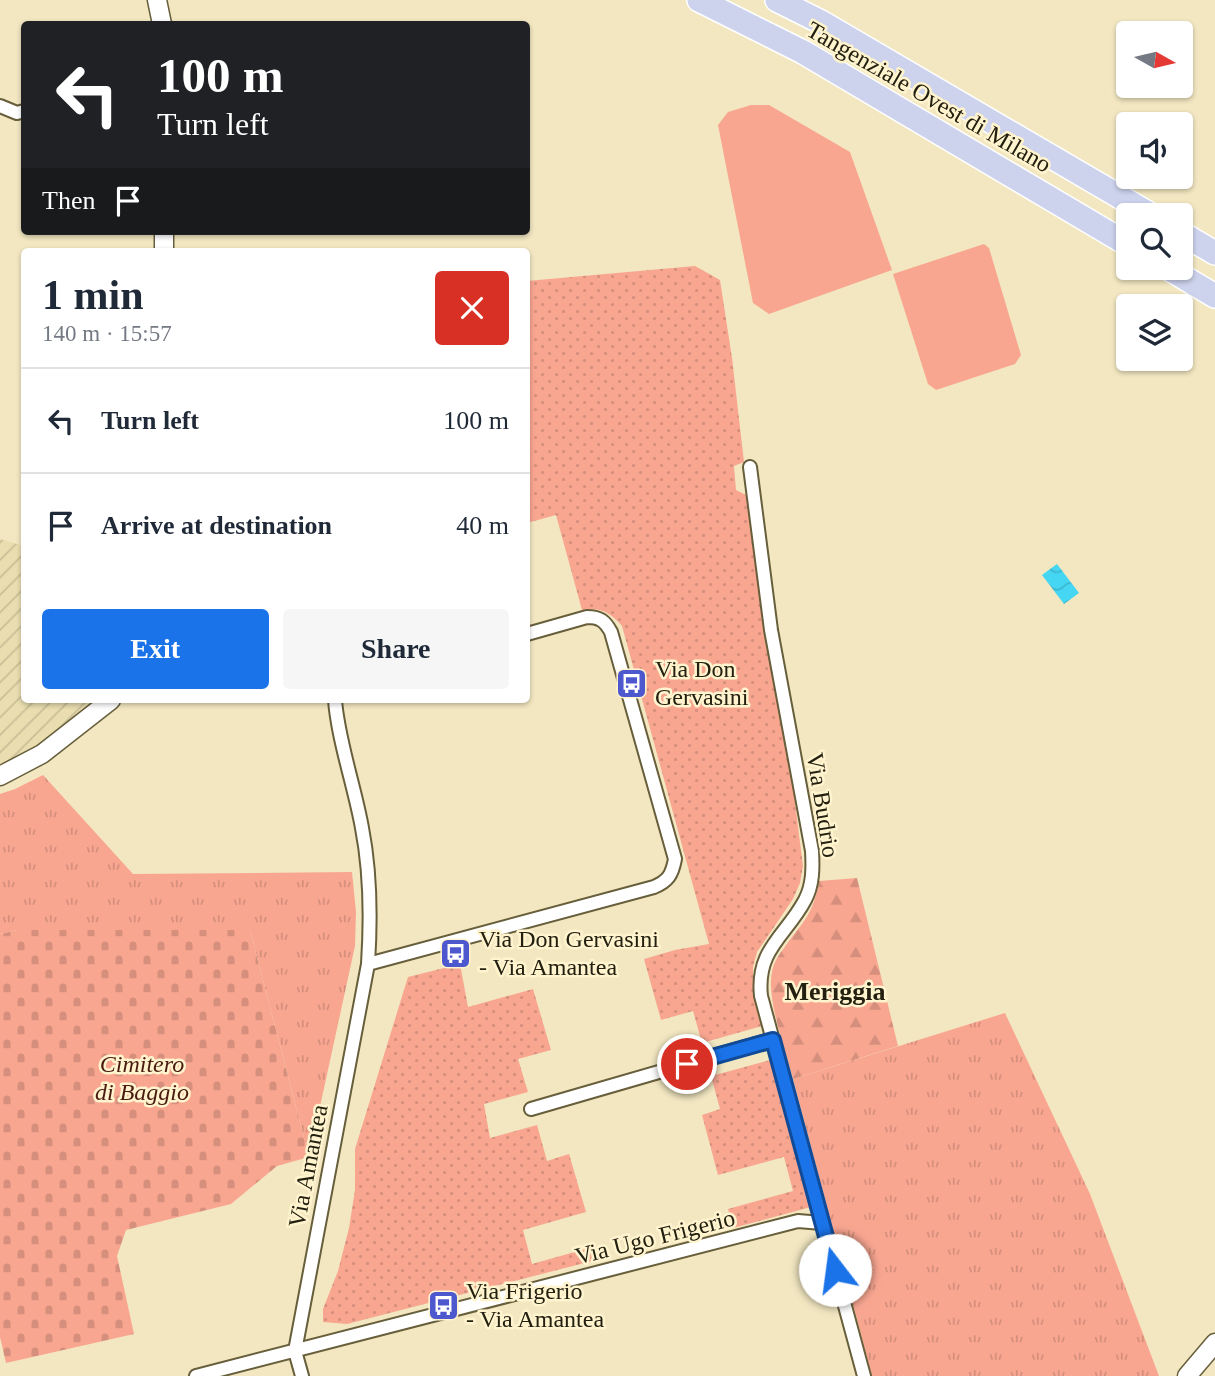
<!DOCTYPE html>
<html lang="en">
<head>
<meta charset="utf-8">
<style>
	:root { --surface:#fff; --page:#f6f6f7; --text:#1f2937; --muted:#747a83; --line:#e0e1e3; --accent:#1a73e8 }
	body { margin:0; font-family:Georgia,serif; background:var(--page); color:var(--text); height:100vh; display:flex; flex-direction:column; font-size:26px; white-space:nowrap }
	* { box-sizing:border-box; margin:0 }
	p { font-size:23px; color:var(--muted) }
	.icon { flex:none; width:38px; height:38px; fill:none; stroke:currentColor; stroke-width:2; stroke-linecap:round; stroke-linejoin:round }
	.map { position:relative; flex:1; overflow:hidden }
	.panel { position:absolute; left:21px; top:248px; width:509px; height:455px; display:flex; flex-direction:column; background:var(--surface); border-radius:7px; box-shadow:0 2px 5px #0004 }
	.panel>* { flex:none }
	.hud { position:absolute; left:21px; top:21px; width:509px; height:214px; border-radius:7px; box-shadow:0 2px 5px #0004; background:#202124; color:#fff; overflow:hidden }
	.needle { width:46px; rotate:98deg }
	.buttons { position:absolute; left:1116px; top:21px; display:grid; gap:14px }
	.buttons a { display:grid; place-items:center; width:77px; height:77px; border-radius:7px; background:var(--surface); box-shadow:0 2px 5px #0004; font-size:35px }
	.pin { position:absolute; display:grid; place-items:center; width:60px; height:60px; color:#fff; margin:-30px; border:4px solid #fff; border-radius:50%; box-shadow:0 2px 7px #0007 }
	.me { position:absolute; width:77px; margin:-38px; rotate:345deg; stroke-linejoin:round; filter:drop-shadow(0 0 5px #0008) }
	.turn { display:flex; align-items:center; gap:24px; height:147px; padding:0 21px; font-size:32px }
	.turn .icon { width:91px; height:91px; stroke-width:2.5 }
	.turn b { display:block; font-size:49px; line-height:60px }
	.then { display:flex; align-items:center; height:66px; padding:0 21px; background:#0003; gap:14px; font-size:26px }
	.round { display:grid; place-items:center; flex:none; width:74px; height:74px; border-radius:7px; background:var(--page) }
	.head { display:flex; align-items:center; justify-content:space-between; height:119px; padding:0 21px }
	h1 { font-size:42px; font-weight:700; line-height:52px }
	.primary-button { display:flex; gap:14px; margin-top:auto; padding:14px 21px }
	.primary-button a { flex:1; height:80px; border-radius:7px; background:var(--accent); color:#fff; font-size:28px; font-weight:700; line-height:80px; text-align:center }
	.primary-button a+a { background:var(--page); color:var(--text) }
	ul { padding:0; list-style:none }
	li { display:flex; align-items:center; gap:21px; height:105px; padding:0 21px; border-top:2px solid var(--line) }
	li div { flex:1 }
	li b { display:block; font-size:26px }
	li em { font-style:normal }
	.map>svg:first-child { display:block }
</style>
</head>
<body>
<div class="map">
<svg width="1215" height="1376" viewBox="0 0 1215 1376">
	<defs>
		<pattern id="industrial-furrows" width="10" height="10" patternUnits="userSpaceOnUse" patternTransform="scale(1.75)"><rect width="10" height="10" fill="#eadeb0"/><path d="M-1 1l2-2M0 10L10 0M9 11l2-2" fill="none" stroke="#c9be96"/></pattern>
		<pattern id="grass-tufts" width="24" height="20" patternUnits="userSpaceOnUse" patternTransform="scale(1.75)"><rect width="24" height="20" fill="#f9a691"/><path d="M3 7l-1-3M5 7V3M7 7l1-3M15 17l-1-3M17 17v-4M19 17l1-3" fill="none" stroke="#d58f7c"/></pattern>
		<pattern id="forest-firs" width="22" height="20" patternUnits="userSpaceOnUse" patternTransform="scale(1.75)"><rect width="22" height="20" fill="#f9a691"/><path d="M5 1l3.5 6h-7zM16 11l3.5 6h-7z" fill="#d58f7c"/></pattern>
		<pattern id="cemetery-stones" width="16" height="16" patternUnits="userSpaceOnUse" patternTransform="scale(1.75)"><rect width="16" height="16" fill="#f9a691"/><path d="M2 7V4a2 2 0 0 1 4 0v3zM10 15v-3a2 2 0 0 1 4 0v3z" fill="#d58f7c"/></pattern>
		<pattern id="park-dots" width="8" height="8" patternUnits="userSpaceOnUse" patternTransform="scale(1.75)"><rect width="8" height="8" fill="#f9a691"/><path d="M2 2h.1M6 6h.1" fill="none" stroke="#d58f7c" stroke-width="1.8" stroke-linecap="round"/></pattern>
		<pattern id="water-waves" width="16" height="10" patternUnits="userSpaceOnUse" patternTransform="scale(1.75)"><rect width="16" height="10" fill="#45d6f4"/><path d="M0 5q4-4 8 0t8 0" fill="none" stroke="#3cb7d0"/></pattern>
	</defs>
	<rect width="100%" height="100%" fill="#f2e7c1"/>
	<path fill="url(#industrial-furrows)" d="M0,539L24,546V700H94L38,745L0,765Z"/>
	<path fill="url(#grass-tufts)" d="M43,775L133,874L352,872L356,912L355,946L309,1157L250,930H18L0,934V794L15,789Z
		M1005,1013L1090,1194L1159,1376H872L793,1079Z"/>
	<path fill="url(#forest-firs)" d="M857,878L898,1046L793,1079C786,1051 766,999 772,972C773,964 779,954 784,948C803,921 813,916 819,881Z"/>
	<path fill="url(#cemetery-stones)" d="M18,930H250L309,1157L277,1166L231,1204L126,1230L117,1256L134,1334L6,1363L0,1337V934Z"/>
	<path fill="url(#park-dots)" d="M695,266L720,280L732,358L744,462L734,466L736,490L748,496L765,632L793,787L803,866L800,883L793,899L757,952L753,967V981L762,1026L702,1043L693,1011L661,1020L644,959L675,950L709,944L622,626C610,612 601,607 582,610L556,515L527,523V281Z
		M460,964L468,1007L533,989L551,1050L518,1059L528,1092L484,1104L490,1138L537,1125L547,1161L569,1154L586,1212L523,1230L532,1264L596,1246L600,1259L347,1324L323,1322V1309L338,1271L349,1228L355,1190V1149L408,977Z
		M770,1060L811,1207L733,1228L728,1209L793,1191L784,1157L718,1175L702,1115L720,1109L711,1076Z"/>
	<path fill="#f9a691" d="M751,105H769L850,152L892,270L769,314L753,303L718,125L728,112Z
		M984,244L989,248L1021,355L1015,364L936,390L928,384L893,274Z"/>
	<path fill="url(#water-waves)" d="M1057,564L1079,593L1064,604L1042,575Z"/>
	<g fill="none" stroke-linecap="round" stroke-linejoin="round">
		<defs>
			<path id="street" d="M0,106L17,113L24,111
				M750,467L771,630L812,851C813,868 813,885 805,900C786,936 756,949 761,996L864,1376
				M368,964L654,887C668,881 672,875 675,859L611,632C605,621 600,617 587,617L527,634
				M531,1109L773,1039
				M196,1376L798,1221L822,1223
				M302,1376L295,1351L368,964C371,918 371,874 362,828C355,788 338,740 335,700"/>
			<path id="secondary" d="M157,0L162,24
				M164,252V231
				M0,776L42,754L111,700
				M1187,1376L1215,1343"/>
			<path id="highway" d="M699,0L803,52L1129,245
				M777,0L821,22L1151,215
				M1181,233L1215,253
				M1168,268L1215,296"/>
		</defs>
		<use href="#street" stroke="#675e3b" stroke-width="16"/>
		<use href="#secondary" stroke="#675e3b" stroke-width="21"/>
		<use href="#highway" stroke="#fff" stroke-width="26"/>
		<use href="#street" stroke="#fff" stroke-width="12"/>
		<use href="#secondary" stroke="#fff" stroke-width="18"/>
		<use href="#highway" stroke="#cdd3ed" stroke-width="23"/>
	</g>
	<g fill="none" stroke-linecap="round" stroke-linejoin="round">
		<defs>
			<path id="route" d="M687,1064L773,1040L835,1270"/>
		</defs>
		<use href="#route" stroke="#114b97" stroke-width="18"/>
		<use href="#route" stroke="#1a73e8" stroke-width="12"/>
	</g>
	<defs>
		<symbol id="bus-square" viewBox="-11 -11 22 22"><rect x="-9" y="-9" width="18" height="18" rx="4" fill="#4e58ce" stroke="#fff4ce"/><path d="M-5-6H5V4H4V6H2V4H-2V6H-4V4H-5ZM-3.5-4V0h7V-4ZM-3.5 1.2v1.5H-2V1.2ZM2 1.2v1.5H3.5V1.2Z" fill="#fff"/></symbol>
	</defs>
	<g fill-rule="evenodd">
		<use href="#bus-square" x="614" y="666" width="35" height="35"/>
		<use href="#bus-square" x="438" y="936" width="35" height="35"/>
		<use href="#bus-square" x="426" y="1288" width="35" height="35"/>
	</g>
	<g text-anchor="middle" stroke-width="5" stroke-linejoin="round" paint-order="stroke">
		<g font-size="24" fill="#242011" stroke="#fff4ce">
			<text transform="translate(929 97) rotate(30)" y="8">Tangenziale Ovest di Milano</text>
			<text transform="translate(823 805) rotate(81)" y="8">Via Budrio</text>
			<text transform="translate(308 1166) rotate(-79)" y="8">Via Amantea</text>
			<text transform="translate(655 1237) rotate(-14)" y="8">Via Ugo Frigerio</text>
		</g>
		<g font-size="24" fill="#242011" stroke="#fff4ce" text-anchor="start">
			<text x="655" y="677">Via Don<tspan x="655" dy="28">Gervasini</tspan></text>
			<text x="479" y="947">Via Don Gervasini<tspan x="479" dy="28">- Via Amantea</tspan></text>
			<text x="466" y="1299">Via Frigerio<tspan x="466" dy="28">- Via Amantea</tspan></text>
		</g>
		<g font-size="24" font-style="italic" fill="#4a1b10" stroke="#fff4ce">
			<text x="142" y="1072">Cimitero<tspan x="142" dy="28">di Baggio</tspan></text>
		</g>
		<g font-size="26" font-weight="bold" fill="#242011" stroke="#fff4ce">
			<text x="835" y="1000">Meriggia</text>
		</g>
	</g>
</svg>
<div class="buttons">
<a><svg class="needle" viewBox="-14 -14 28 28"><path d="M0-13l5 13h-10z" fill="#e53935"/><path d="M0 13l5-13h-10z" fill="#747a83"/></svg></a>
<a><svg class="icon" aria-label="sound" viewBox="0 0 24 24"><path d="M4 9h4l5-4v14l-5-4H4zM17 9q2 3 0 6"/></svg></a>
<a><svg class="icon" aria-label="search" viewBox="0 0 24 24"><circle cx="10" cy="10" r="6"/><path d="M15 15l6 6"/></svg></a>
<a><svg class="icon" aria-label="layers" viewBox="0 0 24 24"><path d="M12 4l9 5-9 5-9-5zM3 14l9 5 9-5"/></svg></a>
</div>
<div class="pin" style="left:687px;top:1064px;background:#d93025"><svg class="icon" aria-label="arrive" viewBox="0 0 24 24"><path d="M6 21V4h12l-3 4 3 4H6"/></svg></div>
<svg class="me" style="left:835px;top:1270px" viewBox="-20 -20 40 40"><circle r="19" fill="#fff"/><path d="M0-13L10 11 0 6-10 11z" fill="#1a73e8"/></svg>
<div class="hud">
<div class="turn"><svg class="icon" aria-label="left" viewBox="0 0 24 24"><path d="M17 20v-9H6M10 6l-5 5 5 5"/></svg><div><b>100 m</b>Turn left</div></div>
<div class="then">Then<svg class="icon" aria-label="arrive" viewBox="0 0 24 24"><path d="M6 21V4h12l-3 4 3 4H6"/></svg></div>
</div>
<section class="panel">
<div class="head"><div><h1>1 min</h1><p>140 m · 15:57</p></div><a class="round" style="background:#d93025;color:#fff"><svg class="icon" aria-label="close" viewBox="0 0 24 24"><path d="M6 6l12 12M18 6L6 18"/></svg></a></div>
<ul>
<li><svg class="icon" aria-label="left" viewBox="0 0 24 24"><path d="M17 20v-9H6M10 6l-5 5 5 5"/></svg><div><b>Turn left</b></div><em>100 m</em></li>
<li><svg class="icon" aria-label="arrive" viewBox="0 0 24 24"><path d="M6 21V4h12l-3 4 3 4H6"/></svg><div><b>Arrive at destination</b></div><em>40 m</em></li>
</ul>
<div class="primary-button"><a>Exit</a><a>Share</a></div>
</section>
</div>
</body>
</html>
